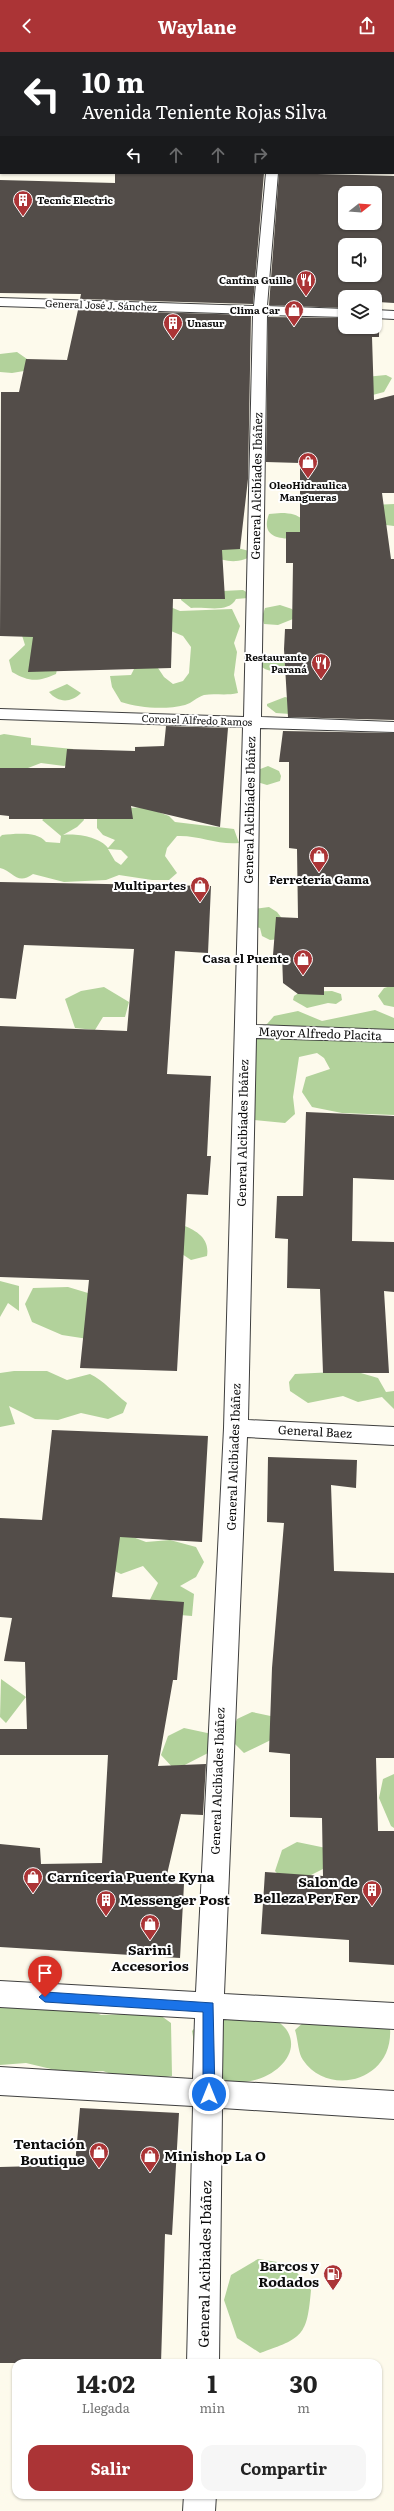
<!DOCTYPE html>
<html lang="es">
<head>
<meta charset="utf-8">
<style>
	:root { --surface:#fff; --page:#f6f6f6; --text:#222; --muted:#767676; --accent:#ab3436 }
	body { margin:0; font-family:Literata,serif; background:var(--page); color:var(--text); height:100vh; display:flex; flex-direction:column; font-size:15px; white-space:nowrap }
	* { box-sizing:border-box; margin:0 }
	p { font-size:13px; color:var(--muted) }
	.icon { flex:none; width:22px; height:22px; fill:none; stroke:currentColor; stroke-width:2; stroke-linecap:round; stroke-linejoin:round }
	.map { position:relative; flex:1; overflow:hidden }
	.drawer { position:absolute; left:12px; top:2307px; width:370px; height:140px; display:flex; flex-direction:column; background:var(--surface); border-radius:12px; box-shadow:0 1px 3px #0004 }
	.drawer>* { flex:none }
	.guide { position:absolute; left:0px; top:0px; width:394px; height:122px; box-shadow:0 1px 3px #0004; background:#202124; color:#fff; overflow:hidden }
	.needle { width:26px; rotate:73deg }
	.fabs { position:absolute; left:338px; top:134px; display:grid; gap:8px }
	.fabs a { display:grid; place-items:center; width:44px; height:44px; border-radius:8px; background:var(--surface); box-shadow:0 1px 3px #0004; font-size:20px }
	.pin { position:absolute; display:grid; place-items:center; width:34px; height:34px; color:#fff; margin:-41px -17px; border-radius:50% 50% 50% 0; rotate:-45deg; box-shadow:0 0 4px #0007 }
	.pin .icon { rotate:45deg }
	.me { position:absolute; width:44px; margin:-22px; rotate:0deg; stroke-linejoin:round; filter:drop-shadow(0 0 3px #0008) }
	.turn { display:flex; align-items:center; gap:14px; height:84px; padding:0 16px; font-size:18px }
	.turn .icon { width:52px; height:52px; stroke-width:2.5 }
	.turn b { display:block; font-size:28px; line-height:34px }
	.lanes { display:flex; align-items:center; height:38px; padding:0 16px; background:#0003; justify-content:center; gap:20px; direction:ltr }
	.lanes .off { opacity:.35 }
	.eta { display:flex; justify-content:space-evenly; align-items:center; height:68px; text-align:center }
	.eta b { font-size:24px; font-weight:700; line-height:28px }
	.action { display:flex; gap:8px; margin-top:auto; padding:8px 16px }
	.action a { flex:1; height:46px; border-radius:12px; background:var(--accent); color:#fff; font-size:16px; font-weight:700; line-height:46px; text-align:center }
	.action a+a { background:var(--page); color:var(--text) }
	header { display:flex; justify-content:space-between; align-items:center; height:52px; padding:0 16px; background:var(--accent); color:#fff; font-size:18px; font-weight:700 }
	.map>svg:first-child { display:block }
</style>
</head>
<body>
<header><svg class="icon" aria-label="back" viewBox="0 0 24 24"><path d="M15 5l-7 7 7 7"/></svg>Waylane<svg class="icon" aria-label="share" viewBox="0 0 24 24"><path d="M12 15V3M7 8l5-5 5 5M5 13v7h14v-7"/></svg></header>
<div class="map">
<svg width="394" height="2459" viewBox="0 0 394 2459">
	<rect width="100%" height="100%" fill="#fdfaec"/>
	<path fill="#b2d29b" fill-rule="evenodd" d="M17,300L27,307L24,319L12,321L0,320V302Z
		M386,323L392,326L384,340L365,345V325Z
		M394,452V474L386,473L372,453Z
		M281,461C302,461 304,469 317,485C298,486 257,494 269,462Z
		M190,492C209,494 241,493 255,502C231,518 213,504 190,492Z
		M243,538L248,541V546L236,547C228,562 205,554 191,556L181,548V541Z
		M280,553L292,557L298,565L278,573L264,572L262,565L265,556Z
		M168,554L180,559L232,557L240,574L234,591L237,600L234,623L238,641C225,644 215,641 204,643C197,645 192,651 185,653C165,658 140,656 121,650L112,635L110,624L131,623L134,617L146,615L158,616L164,625L173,632L183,629L189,621L191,595L183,584L147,569Z
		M32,573L58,613L56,622C38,630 29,630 12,620L9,608L25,593L20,577Z
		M275,603L285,608L286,616C275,621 266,620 258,612V609Z
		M67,632L81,641C71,651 58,651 49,640Z
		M285,645L289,646L290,662L276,661L267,654V652Z
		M4,682L31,686V693L73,697L75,710L64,714L41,711L28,716H0V683Z
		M268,714L279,719L281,724L280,729L267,733L254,729L250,721Z
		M145,755L169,764L175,770L234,777L239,791C217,793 199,783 177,784L167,796L165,804L177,821L169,828H152L119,823L106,828L64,830L33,822C17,834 13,819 0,816V785L2,783C15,782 37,779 46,790L60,791L61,784L42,768L56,758L82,760L84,768L77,775L63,783C76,781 100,785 108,796L115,788L103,783L97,776V767L128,756ZM108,797L121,798L128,805L121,813L115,809Z
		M269,855L277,860L284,869L280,887L270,888L262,884L260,876L248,873L254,857Z
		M394,933V955L384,953L378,944L384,936Z
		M104,935L129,950L125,965H103L95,978L75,976L65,947L81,939Z
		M332,939L341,942L342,948L336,952L328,951L307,956L293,948L294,944L300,940Z
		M375,958L394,966V1063L342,1061L312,1055L302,1040L306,1025L330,1017L324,1006L317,1001L299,1005L293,1045L295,1062L285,1071L253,1068V979L267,972L274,964L298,959L322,969Z
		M180,1172C196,1178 210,1186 207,1204L191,1208L179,1200Z
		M0,1229L19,1234V1259L8,1251L0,1265Z
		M68,1235L88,1241L101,1289L62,1283L32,1270L25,1252L33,1236Z
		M14,1319H47L67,1328L90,1322C104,1329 114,1341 127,1351L123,1361L108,1367L81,1361L58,1368L35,1367L9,1354L15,1372L0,1375V1321Z
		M354,1319L378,1326L386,1340L394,1339V1357L382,1345L358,1350L343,1344L308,1351L290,1339L289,1330L295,1322Z
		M125,1482L146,1490L170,1488L196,1495L204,1510L196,1525L180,1534L194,1542L192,1564L144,1560L158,1531L143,1514L121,1522L99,1512V1488Z
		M1,1627L26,1645L6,1671L0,1665Z
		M252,1660L280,1666L279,1684L244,1701L230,1687L237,1667Z
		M184,1676L212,1682L210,1700L175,1718L161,1703L168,1684Z
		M394,1722V1776L391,1774L379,1746L383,1727Z
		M297,1790L326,1796L325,1816L289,1834L275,1819L282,1798Z
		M0,1945L72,1949L101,1963L126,1962L142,1950L171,1971L172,2024L134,2030L103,2019L68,2021L26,2011L0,2013Z
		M259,1958C267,1963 281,1970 286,1977C312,2013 232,2057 199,2009C194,2002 194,1988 192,1979L201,1969Z
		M305,1969L390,1976C394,2029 329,2046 303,2008C298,2001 298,1987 295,1978Z
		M258,2207L290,2212L311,2238C307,2284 303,2286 260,2301L237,2286L224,2248L231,2223Z"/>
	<path fill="#534d49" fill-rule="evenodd" d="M115,121H264L253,252L80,247L81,242L0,241V128L115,131Z
		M279,121L394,124V251L378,250V257H375V245H345V256L269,253ZM345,141H375V171H345ZM345,193H375V223H345Z
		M78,258L251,263L248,427L240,497L222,498L225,547H173L171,616L28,620L33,585L0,584L1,340H19L26,307L67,308Z
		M268,265L345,266V275H375V268H379V285H372L374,348L394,343V441H382L391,507H394V668L288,665L284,597L285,577H292L293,511H286V480H300V411L266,410Z
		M166,674L228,676L220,775L131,754L133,767H9V764L0,763V716H65L67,697L135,699V695L164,694Z
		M283,679L394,681V935H324V943L298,942L283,931L282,903H273L276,865L298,866L297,797L289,796V710H279Z
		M0,830L211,834L208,901L175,899L167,1022L211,1024L207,1104H211L208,1143L187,1142L177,1319L80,1316L89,1228L0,1225V974L127,979L134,897L24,893L16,947L0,946Z
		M306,1060L394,1064V1128L353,1126L352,1189L394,1190V1240L384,1239L389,1321H323L320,1237L287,1236L288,1187L275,1186L277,1144H303Z
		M52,1378L208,1384L202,1490L120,1485L112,1545L184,1550L177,1628H173L158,1714L206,1712L203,1763L181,1762L165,1831L184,1832L180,1906L0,1895V1792L40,1796L41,1812L102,1811L108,1703H0V1677H27L25,1610L4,1609L12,1566L0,1565V1466L42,1468Z
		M268,1405L357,1408L356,1436L331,1433L334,1519L394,1521V1706H376L378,1779H394V1913L349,1910V1888L261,1882L265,1820L323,1824L322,1766L290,1765V1702L269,1700L272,1616L284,1471L267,1470Z
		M80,2056L179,2061L172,2183L165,2182L161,2311H0V2115L75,2113Z"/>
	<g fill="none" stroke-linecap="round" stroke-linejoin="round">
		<defs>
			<path id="minor" d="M273,0H285V1H273Z
				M393,113H394V121H393Z
				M266,121H278L267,254L345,257V265L267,263L261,665L394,670V680L260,676L256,973L394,978V990L256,986L248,1368L394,1375V1393L247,1385L224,1942L394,1951V1977L223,1967L222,2029L394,2039V2067L222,2056L219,2311H187L193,2054L0,2043V2015L193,2027L195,1966L0,1955V1929L196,1940L224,1376L243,675L0,667V657L244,665L253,262L0,254V246L254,254Z
				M375,258L394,259V267L375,266Z
				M184,2443H216L215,2459H183Z"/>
		</defs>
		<use href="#minor" stroke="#3f3f3f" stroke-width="2"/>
		<use href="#minor" fill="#fff" fill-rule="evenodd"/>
	</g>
	<path fill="#1a73e8" stroke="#114b97" d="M45,1940L213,1951L215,2042L213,2046L209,2048L203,2042V1960L45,1950L39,1945Z"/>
	<defs>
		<symbol id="building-pin" viewBox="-11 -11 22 30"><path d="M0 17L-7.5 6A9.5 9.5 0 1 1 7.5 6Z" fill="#ab3436" stroke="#fff"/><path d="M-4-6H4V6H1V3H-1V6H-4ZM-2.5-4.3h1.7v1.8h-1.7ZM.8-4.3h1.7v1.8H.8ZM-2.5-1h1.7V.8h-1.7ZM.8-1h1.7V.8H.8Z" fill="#fff"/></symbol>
		<symbol id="restaurant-pin" viewBox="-11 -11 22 30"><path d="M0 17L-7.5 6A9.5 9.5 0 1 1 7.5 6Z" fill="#ab3436" stroke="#fff"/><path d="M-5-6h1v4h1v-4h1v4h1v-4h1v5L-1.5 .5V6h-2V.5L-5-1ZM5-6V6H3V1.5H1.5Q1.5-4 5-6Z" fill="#fff"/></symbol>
		<symbol id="shop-pin" viewBox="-11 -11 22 30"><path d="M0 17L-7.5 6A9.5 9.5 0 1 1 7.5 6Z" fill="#ab3436" stroke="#fff"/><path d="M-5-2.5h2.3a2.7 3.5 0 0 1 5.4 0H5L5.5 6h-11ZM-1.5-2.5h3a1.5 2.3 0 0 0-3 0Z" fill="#fff"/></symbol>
		<symbol id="fuel-pin" viewBox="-11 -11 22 30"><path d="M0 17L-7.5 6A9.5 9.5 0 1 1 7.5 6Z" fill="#ab3436" stroke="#fff"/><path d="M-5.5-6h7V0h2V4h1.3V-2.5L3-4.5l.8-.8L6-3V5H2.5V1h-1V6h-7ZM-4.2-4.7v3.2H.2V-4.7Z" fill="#fff"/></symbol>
	</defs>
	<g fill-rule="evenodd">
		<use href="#building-pin" x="12" y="137" width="22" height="30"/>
		<use href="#restaurant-pin" x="295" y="217" width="22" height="30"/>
		<use href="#shop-pin" x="283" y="247" width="22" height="30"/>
		<use href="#building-pin" x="162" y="260" width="22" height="30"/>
		<use href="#shop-pin" x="297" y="399" width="22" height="30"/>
		<use href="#restaurant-pin" x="310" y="600" width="22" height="30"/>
		<use href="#shop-pin" x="308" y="793" width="22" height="30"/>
		<use href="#shop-pin" x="189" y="823" width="22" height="30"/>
		<use href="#shop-pin" x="292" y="896" width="22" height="30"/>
		<use href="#shop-pin" x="22" y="1814" width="22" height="30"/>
		<use href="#building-pin" x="361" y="1827" width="22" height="30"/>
		<use href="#building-pin" x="95" y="1837" width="22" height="30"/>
		<use href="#shop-pin" x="139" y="1861" width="22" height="30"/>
		<use href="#shop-pin" x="88" y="2089" width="22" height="30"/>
		<use href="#shop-pin" x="139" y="2093" width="22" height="30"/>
		<use href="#fuel-pin" x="322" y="2211" width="22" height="30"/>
	</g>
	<g text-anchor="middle" stroke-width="4" stroke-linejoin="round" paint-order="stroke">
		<g font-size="10" font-weight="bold" fill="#0c0c0c" stroke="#fff" text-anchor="end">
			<text x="37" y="152" text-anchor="start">Tecnic Electric</text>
			<text x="292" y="232">Cantina Guille</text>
			<text x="280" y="262">Clima Car</text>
			<text x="187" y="275" text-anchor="start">Unasur</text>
			<text x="308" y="437" text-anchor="middle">OleoHidraulica<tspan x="308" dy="12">Mangueras</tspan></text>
			<text x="307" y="609">Restaurante<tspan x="307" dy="12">Paraná</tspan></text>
		</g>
		<g font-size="10" fill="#0c0c0c" stroke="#fff">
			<text transform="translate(101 253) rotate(2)" y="4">General José J. Sánchez</text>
			<text transform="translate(197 668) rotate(2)" y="4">Coronel Alfredo Ramos</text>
		</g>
		<g font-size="12" fill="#0c0c0c" stroke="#fff">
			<text transform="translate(257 434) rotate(-89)" y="4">General Alcibíades Ibáñez</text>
			<text transform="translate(250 758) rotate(-89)" y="4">General Alcibíades Ibáñez</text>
			<text transform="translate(320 982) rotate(2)" y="4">Mayor Alfredo Placita</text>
			<text transform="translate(243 1081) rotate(-89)" y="4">General Alcibíades Ibáñez</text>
			<text transform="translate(315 1380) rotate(3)" y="4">General Baez</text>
			<text transform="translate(234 1405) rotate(-88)" y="4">General Alcibíades Ibáñez</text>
			<text transform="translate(218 1729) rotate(-88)" y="4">General Alcibíades Ibáñez</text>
		</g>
		<g font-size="12" font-weight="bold" fill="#0c0c0c" stroke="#fff" text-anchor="end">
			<text x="319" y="832" text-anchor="middle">Ferretería Gama</text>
			<text x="186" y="838">Multipartes</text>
			<text x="289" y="911">Casa el Puente</text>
		</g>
		<g font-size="14" font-weight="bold" fill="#0c0c0c" stroke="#fff" text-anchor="start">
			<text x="47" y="1830">Carniceria Puente Kyna</text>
			<text x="358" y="1835" text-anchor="end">Salon de<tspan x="358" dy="16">Belleza Per Fer</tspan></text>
			<text x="120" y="1853">Messenger Post</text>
			<text x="150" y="1903" text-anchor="middle">Sarini<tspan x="150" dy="16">Accesorios</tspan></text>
			<text x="85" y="2097" text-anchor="end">Tentación<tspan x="85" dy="16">Boutique</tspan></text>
			<text x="164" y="2109">Minishop La O</text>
			<text x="319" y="2219" text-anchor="end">Barcos y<tspan x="319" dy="16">Rodados</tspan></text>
		</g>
		<g font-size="14" fill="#0c0c0c" stroke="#fff">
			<text transform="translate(205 2212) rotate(-89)" y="5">General Acibiades Ibáñez</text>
		</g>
	</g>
</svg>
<div class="fabs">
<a><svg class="needle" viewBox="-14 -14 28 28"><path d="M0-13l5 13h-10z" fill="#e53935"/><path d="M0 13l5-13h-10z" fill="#767676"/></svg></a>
<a><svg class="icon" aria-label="sound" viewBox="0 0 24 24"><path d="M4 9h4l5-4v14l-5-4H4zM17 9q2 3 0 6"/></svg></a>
<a><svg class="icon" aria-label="layers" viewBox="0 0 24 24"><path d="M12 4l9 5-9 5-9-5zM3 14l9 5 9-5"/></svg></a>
</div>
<div class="pin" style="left:45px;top:1945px;background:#d93025"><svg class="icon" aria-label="arrive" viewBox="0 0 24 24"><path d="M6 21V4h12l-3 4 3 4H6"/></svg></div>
<svg class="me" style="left:209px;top:2042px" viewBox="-20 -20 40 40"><circle r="17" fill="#1a73e8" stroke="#fff" stroke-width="3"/><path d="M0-11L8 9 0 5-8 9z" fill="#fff"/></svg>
<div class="guide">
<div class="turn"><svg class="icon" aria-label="left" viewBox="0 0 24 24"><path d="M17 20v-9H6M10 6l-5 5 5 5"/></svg><div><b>10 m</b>Avenida Teniente Rojas Silva</div></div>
<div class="lanes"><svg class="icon" aria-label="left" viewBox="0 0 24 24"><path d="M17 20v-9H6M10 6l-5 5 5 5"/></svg><svg class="icon off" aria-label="ahead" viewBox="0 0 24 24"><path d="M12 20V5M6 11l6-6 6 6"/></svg><svg class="icon off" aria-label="ahead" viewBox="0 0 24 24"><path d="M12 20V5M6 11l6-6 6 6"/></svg><svg class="icon off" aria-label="right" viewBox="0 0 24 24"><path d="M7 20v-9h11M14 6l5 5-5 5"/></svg></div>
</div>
<section class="drawer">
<div class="eta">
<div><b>14:02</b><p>Llegada</p></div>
<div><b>1</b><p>min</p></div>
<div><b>30</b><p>m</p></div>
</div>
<div class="action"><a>Salir</a><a>Compartir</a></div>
</section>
</div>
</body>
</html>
